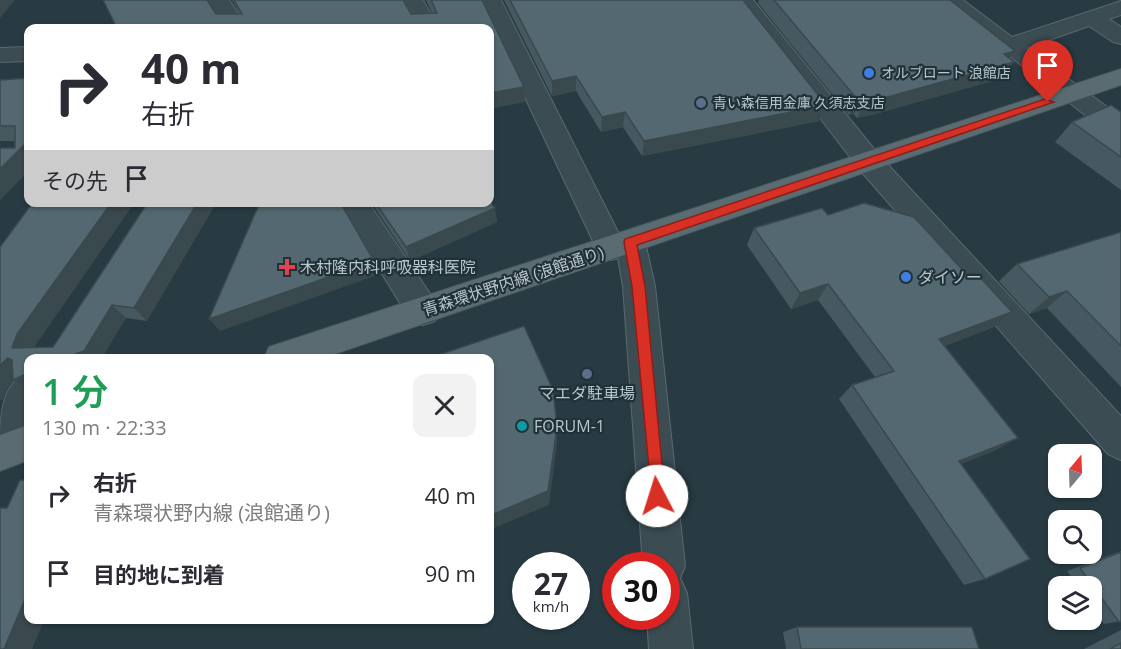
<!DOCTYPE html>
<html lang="ja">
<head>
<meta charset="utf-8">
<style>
	:root { --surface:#fff; --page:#f2f2f3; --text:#2b2b33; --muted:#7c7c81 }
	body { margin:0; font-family:"Open Sans","Noto Sans JP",sans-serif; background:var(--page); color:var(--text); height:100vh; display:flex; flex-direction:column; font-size:22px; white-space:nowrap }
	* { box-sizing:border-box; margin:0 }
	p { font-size:20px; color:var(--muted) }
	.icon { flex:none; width:33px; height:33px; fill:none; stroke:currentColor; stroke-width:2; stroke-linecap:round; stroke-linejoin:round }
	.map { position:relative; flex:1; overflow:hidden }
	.panel { position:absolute; left:24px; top:354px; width:470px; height:270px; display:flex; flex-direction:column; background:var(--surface); border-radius:12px; box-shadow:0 2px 4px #0004 }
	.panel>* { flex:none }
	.guide { position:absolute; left:24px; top:24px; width:470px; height:183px; border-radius:12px; box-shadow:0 2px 4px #0004; background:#fff; color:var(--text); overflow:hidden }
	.needle { width:39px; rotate:19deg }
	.tools { position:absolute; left:1048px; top:444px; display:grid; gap:12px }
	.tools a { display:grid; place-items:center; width:54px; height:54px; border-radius:12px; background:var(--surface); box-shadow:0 2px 4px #0004; font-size:30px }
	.speed { position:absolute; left:512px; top:552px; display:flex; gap:12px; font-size:30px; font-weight:700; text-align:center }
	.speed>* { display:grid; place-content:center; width:78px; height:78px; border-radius:50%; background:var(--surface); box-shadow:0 2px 4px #0004; line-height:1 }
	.speed small { font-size:15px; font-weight:400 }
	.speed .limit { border:9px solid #d22; background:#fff; color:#111 }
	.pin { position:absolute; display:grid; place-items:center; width:51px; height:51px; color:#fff; margin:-62px -26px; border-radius:50% 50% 50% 0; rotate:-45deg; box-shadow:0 0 6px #0007 }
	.pin .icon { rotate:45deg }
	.me { position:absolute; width:66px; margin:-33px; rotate:355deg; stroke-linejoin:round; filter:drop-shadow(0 0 4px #0008) }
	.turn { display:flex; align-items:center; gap:21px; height:126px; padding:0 18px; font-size:27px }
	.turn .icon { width:78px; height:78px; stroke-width:2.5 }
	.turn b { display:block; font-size:42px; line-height:51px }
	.then { display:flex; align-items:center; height:57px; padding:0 18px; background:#0003; gap:12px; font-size:22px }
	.round { display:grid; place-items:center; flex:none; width:63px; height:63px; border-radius:12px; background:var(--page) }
	.summary { display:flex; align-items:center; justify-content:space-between; height:102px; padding:0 18px }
	h1 { font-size:36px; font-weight:600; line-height:45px; color:#1e9e55 }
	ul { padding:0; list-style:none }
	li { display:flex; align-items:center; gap:18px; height:78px; padding:0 18px }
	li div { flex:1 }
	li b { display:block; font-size:22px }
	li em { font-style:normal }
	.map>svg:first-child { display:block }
</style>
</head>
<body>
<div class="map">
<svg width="1121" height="649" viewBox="0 0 1121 649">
	<rect width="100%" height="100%" fill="#283b43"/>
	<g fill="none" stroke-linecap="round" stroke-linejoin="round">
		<defs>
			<path id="minor" d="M207,0H229L248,28H226Z
				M401,0H423L438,28H416Z
				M479,0H501L619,234L630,230L641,234L645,242L655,286L685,566L680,578L687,593L693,649H649L647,616H666V566H643L623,286L618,258L611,260L600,256Z
				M730,0H753L879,155L1121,416V460L1108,454L859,169Z
				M938,0H963L1012,37L1121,1V15L1109,19L1121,27V44L1113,42L1089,26L1026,48L1121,117V139L1112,136Z
				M28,47V61L0,62V48Z
				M338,202H368L435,301L439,311L435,321L423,325L411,321Z
				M28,372C31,401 31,436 0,448C0,418 0,385 28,372Z"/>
			<path id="major" d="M1121,69V85L323,358H264L269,347L281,343Z
				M28,425V460L0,471V435Z"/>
		</defs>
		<use href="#minor" stroke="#5a6970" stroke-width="2"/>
		<use href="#major" stroke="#49585f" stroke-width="2"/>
		<use href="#minor" fill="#3c4c53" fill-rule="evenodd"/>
		<use href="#major" fill="#5a6c72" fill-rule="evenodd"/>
	</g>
	<path fill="#475960" d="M232,0H403L411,14L432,13L426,0H482L525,102L216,14H240Z
		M504,0H743L819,121L642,156L623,127L601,132L576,91L552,96Z
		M759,0H950L1010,58L1003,78L875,114L857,118L854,114L849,115L758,3Z
		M28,78V171L0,200V148H15V141H0V80Z
		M1121,112V190L1055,142L1072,122Z
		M33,202L35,348L53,347L148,202L147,321L126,318L14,380L10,384L2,400Z
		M371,202H489L497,222L410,261Z
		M828,215L971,279L1012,312L994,327L944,346L998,449L961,464L985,579L964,585L839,399L852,385L875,377L818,300L791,309L747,245L754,228Z
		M1121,232V387L1047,308L1029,314L999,281L1017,264Z
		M1121,551V621L1104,624L1092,607V586H1078L1067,571Z
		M797,627L979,649H786L783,632Z
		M1121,630V649H1084Z"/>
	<path fill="#3a494e" d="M0,0H15L0,18Z
		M1015,51L1005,64L1014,62L1003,78L875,114L857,118L865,102Z
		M576,76V91L552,96V81Z
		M524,87L525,102L489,109V93Z
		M862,98L854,114L849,115L857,99Z
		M826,105L819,121L642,156L644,141Z
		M625,112L623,127L601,132L602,117Z
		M28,141V171L0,200V169Z
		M112,202H135L35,346L31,358L12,348L17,334Z
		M198,202H217L147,321L134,308Z
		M495,208L497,222L410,261L406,247Z
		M374,261L380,274L220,331L209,319Z
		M828,284L818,300L791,309L800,293Z
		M1067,291L1047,308L1029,314L1049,297Z
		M112,305L126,318L102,358H64Z
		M1012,312L994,327L924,353L939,339Z
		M8,358L27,370L28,373V389L14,380L10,384L2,400H0V365Z
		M557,427V444L549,505L489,530V516Z
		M1018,438L998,449L941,472L959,461Z
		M28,592V620H44L32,649H4Z"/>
	<path fill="#536870" stroke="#3a494e" stroke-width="1.5" d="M103,0H207L216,14H242L234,0H403L411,14L437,13L431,0H482L524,87L489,93V28H117Z
		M510,0H743L826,105L644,141L625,112L602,117L576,76L552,81Z
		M774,0H950L1015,51L1004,54L1014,62L884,98L865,102L862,98L857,99Z
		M28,78V141L0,169V148H15V126H0V80Z
		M1111,105L1121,112V157L1072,122Z
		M489,200L495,208L406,247L375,202H489Z
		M33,202H112L17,334L12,348L53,347L148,202H198L134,308L112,305L84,351L64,358H28V373L13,380L12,360L8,358L0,365V247Z
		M260,202H340L374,261L209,319Z
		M864,203L914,217L971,279L979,276L1012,312L939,339L1018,438L959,461L1030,559L985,579L852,385L894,371L828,284L800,293L754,228L822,208L828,215Z
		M1121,232V346L1067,291L1049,297L1017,264Z
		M524,326L553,390L557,427L548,491L489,516V358H430Z
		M20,480H28V592L4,649H0V508H7Z
		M1121,552V621L1119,622L1080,568Z
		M797,627H972L979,649H801Z
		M1121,643V649H1110Z"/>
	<path fill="#d93025" stroke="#8d1f18" stroke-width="1.5" d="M1045,99L1054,102L637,245L645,286L665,496L663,501L657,504L652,501L632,286L624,242L625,239Z"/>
	<g fill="#3f7fe0" stroke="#213138" stroke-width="2">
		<circle cx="869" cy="73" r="6"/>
		<circle cx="906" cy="277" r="6"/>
	</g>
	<g fill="#5c6f8a" stroke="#213138" stroke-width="2">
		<circle cx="701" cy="103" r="6"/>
		<circle cx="587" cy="374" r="6"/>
	</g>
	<path fill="#e0444e" stroke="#213138" stroke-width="2" d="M284 258h6v6h6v6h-6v6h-6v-6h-6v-6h6z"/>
	<circle fill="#0f9aa8" stroke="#213138" stroke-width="2" cx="522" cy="426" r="6"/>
	<g text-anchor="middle" stroke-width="4.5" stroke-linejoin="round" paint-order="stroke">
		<g font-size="14" fill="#b9c6cc" stroke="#213138" text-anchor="start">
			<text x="881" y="78">オルブロート 浪館店</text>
			<text x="713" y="108">青い森信用金庫 久須志支店</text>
		</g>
		<g font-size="16" fill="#b9c6cc" stroke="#213138" text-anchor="start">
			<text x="300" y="273">木村隆内科呼吸器科医院</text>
			<text x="918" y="283">ダイソー</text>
			<text x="587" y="399" text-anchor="middle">マエダ駐車場</text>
			<text x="534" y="432">FORUM-1</text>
		</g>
		<g font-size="16" fill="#b9c6cc" stroke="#213138">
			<text transform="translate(513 281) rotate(-18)" y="6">青森環状野内線 (浪館通り)</text>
		</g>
	</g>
</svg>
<div class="tools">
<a><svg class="needle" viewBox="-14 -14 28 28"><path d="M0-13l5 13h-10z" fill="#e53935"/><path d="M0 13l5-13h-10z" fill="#7c7c81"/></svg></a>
<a><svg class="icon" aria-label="search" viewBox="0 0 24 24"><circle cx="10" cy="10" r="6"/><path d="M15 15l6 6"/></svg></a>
<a><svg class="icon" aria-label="layers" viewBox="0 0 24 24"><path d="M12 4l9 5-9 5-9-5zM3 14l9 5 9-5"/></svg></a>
</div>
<div class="speed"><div>27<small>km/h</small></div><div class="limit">30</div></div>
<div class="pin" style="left:1048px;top:102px;background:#d93025"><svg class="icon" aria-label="arrive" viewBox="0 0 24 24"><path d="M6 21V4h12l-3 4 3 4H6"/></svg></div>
<svg class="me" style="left:657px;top:496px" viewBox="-20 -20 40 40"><circle r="19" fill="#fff"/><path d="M0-13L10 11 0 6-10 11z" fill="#d93025"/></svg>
<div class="guide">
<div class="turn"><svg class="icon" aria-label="right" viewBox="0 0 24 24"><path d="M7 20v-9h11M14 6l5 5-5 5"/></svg><div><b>40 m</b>右折</div></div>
<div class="then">その先<svg class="icon" aria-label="arrive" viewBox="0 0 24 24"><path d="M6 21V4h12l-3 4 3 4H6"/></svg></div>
</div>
<section class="panel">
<div class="summary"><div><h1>1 分</h1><p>130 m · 22:33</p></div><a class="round"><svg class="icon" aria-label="close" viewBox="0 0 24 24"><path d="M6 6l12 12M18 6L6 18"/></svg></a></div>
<ul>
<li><svg class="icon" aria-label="right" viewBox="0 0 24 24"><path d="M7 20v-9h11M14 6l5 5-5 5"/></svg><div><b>右折</b><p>青森環状野内線 (浪館通り)</p></div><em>40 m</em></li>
<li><svg class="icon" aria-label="arrive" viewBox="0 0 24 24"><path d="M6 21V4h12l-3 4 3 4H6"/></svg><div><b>目的地に到着</b></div><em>90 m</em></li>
</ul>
</section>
</div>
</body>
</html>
